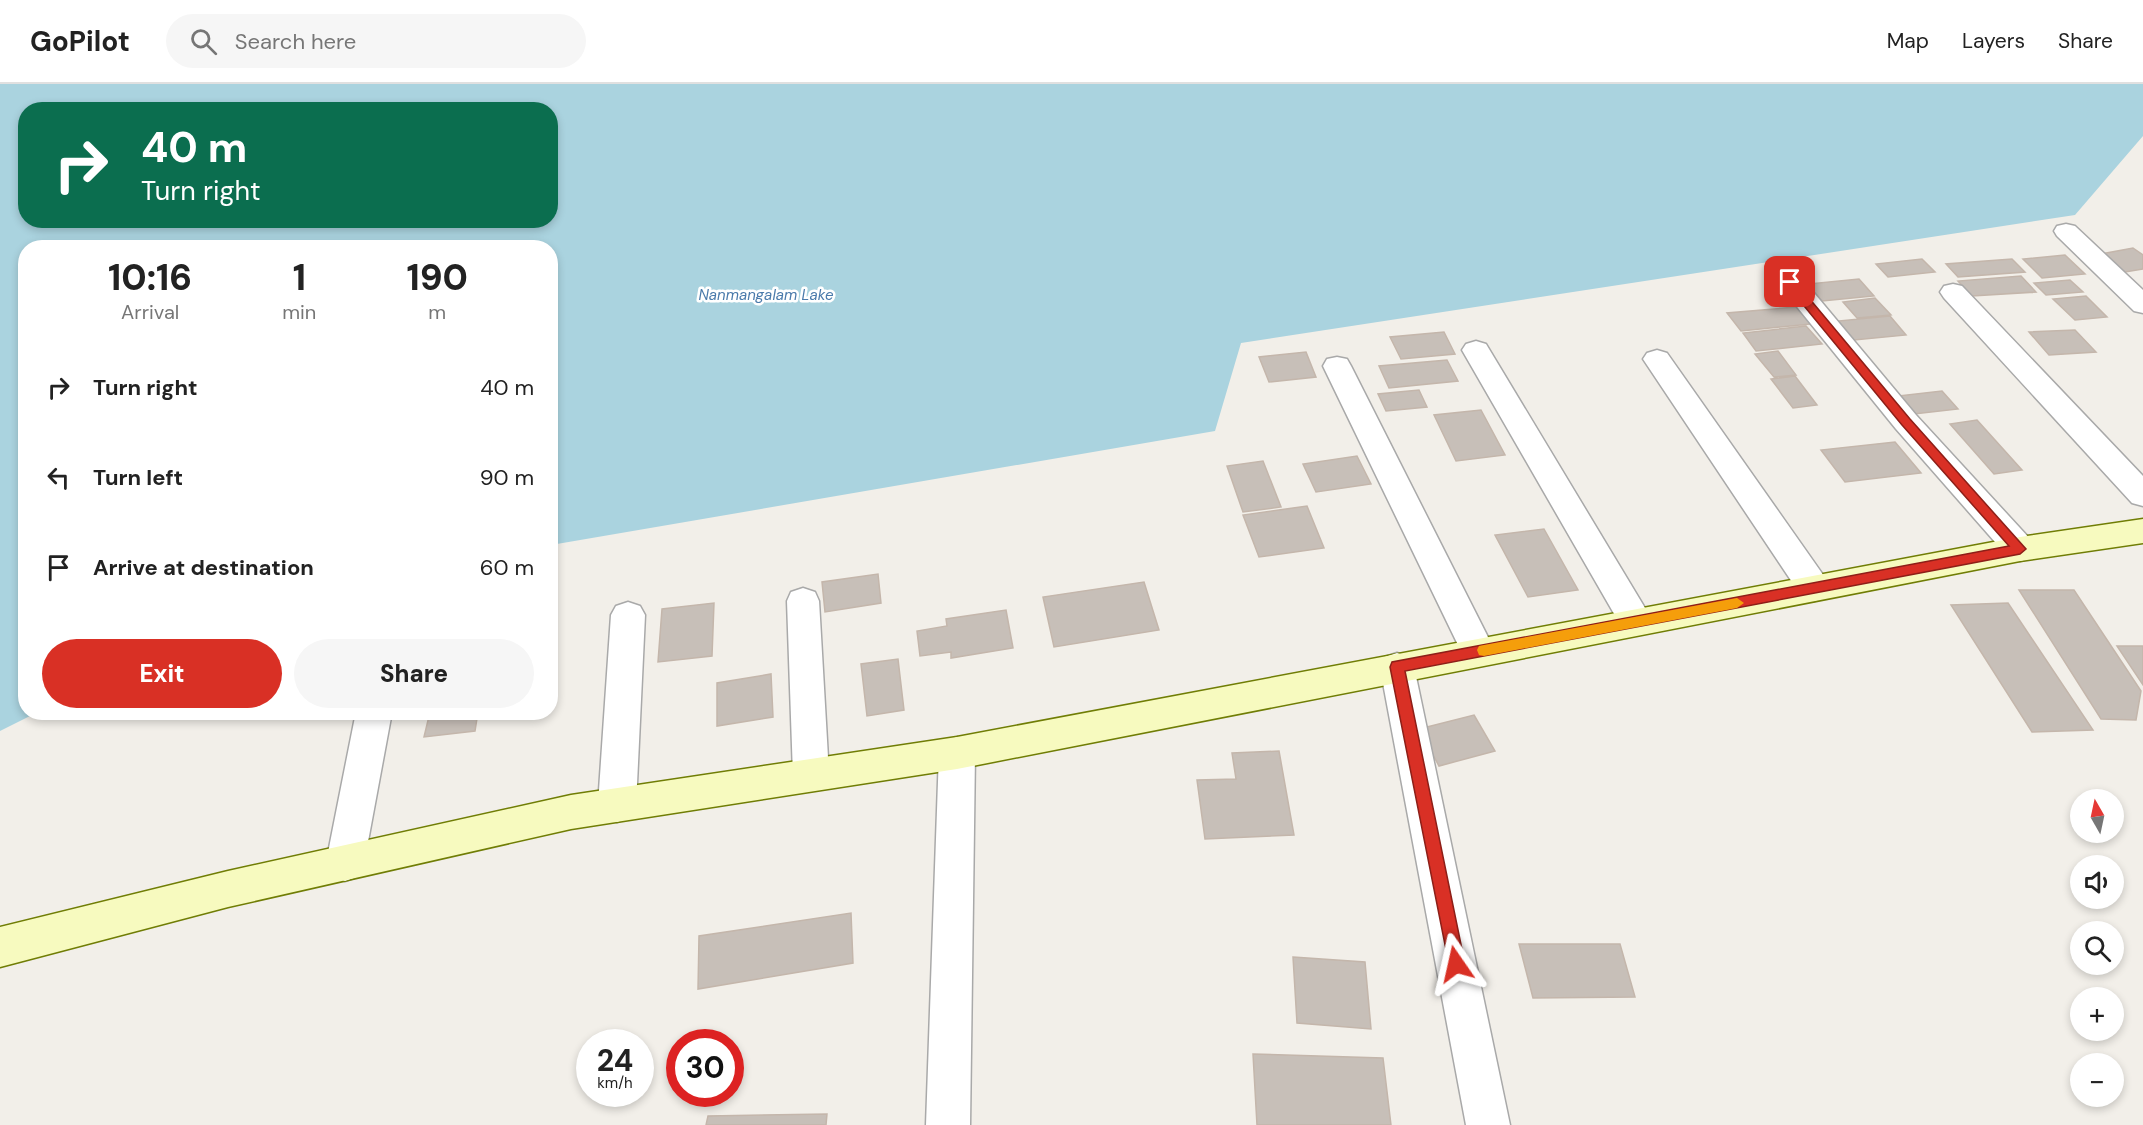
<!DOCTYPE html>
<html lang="en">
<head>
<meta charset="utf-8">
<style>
	:root { --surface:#fff; --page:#f6f6f6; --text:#222; --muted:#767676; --line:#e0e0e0; --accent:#d93025 }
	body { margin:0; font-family:"DM Sans",sans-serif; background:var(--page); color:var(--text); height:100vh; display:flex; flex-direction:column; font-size:22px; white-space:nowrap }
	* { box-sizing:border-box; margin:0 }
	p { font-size:20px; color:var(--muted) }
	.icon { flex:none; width:33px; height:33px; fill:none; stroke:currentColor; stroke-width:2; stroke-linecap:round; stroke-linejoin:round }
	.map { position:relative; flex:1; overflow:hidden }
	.sheet { position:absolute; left:18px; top:156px; width:540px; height:480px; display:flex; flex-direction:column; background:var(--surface); border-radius:24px; box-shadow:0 3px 9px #0003 }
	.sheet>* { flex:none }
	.hud { position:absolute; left:18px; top:18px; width:540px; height:126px; border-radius:24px; box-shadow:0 3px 9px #0003; background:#0b6e4f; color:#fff; overflow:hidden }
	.needle { width:39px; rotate:351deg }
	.tools { position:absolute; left:2070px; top:705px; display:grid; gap:12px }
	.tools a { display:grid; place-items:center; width:54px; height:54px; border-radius:50%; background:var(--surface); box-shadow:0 3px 9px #0003; font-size:30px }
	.speed { position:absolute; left:576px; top:945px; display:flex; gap:12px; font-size:30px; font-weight:700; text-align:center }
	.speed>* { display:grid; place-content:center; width:78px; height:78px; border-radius:50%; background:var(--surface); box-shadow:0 3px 9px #0003; line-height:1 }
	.speed small { font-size:15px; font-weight:400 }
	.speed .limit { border:9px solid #d22; background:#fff; color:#111 }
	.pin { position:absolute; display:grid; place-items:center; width:51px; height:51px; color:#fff; margin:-26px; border-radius:12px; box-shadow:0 3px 9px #0006 }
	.me { position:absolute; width:66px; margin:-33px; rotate:349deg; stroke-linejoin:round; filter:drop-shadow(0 0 4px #0008) }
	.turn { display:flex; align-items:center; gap:21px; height:126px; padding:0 24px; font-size:27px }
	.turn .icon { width:78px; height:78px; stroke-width:2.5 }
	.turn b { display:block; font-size:42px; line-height:51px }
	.eta { display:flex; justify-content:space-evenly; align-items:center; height:102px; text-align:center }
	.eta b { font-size:36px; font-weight:800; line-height:42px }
	.cta { display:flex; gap:12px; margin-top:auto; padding:12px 24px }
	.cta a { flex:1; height:69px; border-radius:36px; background:var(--accent); color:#fff; font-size:24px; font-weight:800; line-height:69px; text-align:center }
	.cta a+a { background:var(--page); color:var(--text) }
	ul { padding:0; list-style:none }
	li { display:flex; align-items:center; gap:18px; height:90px; padding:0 24px }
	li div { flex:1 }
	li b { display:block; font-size:22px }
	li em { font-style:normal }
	header { display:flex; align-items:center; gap:36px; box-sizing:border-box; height:84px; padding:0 30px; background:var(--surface); border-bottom:2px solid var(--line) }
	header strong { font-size:28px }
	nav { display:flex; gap:33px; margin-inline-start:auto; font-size:21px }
	.search { width:420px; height:54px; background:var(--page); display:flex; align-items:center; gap:15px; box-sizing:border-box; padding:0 21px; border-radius:33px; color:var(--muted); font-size:22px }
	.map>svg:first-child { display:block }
</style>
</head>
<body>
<header>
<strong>GoPilot</strong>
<div class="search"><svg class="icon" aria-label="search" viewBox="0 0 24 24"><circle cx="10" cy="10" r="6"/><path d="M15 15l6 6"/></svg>Search here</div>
<nav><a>Map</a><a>Layers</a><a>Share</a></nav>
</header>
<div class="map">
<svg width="2143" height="1041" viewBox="0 0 2143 1041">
	<rect width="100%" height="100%" fill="#f2efe9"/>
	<path fill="#aad3df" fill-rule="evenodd" d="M0,0H2143V52L2075,131L1241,259L1215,347L551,461L550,164H26V628L36,629L0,647ZM26,26H550V136H26Z"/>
	<path fill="#c7bfb8" stroke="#c4b6ab" stroke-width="1.5" d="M2133,164L2143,171V185L2125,188L2101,170Z
		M2065,171L2085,190L2042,194L2023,175Z
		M1922,175L1935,188L1888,193L1876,180Z
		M2012,175L2025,188L1958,193L1946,180Z
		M2021,192L2036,208L1972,212L1958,197Z
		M1859,195L1874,212L1822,217L1808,200Z
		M2070,196L2083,208L2046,211L2034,199Z
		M2086,212L2107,233L2075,236L2053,215Z
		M1875,214L1891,231L1857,234L1843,218Z
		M1796,223L1811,240L1741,247L1727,229Z
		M1890,232L1906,251L1854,256L1838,237Z
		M1806,242L1822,260L1756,267L1743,249Z
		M2075,246L2096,268L2049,271L2029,248Z
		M1444,248L1455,270L1401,275L1390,253Z
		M1778,267L1796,291L1774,293L1755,270Z
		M1306,268L1316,293L1269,298L1259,273Z
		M1447,276L1458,297L1389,304L1379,282Z
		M1795,292L1817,321L1793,324L1771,295Z
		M1419,306L1427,323L1386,327L1378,310Z
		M1942,307L1958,325L1905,331L1889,313Z
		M1481,326L1505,371L1456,377L1434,331Z
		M1977,336L2022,386L1994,390L1950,340Z
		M1895,358L1921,389L1845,398L1821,366Z
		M1357,372L1371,400L1316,408L1303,380Z
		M1263,377L1281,423L1243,428L1227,382Z
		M1307,422L1324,464L1259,473L1243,431Z
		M1544,445L1578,506L1528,513L1495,451Z
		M878,490L881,519L825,528L822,498Z
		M1144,498L1159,546L1054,563L1043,513Z
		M2019,506H2074L2141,607L2136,636L2101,635Z
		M714,519L712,572L658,578L662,525Z
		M2008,519L2093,646L2032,648L1951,521Z
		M1006,526L1013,564L951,574V568L920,572L917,547L947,542L946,535Z
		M2117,562H2143V601Z
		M898,575L904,626L867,632L861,580Z
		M771,590L773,633L717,642V599Z
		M430,628H478L475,647L424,653Z
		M1474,631L1495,667L1439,682L1419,645Z
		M1279,667L1294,751L1205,755L1197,696L1236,695L1232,669Z
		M851,829L853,879L698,905L699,852Z
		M1519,860H1620L1635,913L1533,914Z
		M1293,873L1365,878L1371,945L1297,939Z
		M1253,970L1383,974L1391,1041H1257Z
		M827,1030L826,1041H706L708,1032Z"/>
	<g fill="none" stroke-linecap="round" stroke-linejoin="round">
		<defs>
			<path id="street" d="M2066,140L2075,142L2143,206V229L2134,227L2057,152L2054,147L2057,142Z
				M1790,189L1799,191L1916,331L2031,456L2036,465L2031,474L2020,477L2009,474L1896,345L1781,203L1777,197L1781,191Z
				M1953,200L1962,202L2143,392V422L2132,419L1944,214L1940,208L1944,202Z
				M1476,257L1486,260L1648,529L1653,538L1648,547L1636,551L1624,547L1462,266L1466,260Z
				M1657,266L1667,269L1826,495L1830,504L1826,513L1814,517L1802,513L1643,275L1647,269Z
				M1337,273L1347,275L1351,282L1495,567L1490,577L1478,581L1466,577L1461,567L1323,282L1327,275Z
				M803,504L815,508L819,517L829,691L824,702L811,707L798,702L793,691L787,517L791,508Z
				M628,518L640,522L645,531L636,721L630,733L617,738L604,733L598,721L611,531L616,522Z
				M1397,569L1409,573L1414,583L1510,1041H1466L1380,583L1385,573Z
				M356,628H392L364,779L359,792L345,797L331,792L326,779Z
				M957,653L970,658L975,669L970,1041H926L939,669L944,658Z"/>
			<path id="secondary" d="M2143,435V459L2020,477L957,685L571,745L228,823L0,883V843L228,787L571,711L957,653L2020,453Z"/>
		</defs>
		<use href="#street" stroke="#a9a9a9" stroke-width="3"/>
		<use href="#secondary" stroke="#707d05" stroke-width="3"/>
		<use href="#street" fill="#fff" fill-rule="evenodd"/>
		<use href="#secondary" fill="#f7fabf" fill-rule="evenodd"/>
	</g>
	<path fill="#d93025" stroke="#8d1f18" stroke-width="1.5" d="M1790,194L1793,195L1910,335L2026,465L2020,470L1405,587L1465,880L1462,886L1456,889L1450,886L1390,583L1392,578L2009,462L1902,341L1786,200L1784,198Z"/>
	<path fill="#f59e0b" d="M1737,514L1744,519L1737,524L1484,572L1479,571L1477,566L1479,562L1484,561Z"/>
	<g text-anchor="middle" stroke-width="5" stroke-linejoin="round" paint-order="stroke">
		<g font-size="15" font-style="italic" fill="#4a7aab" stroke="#fff">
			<text x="766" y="216">Nanmangalam Lake</text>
		</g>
	</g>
</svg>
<div class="tools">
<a><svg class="needle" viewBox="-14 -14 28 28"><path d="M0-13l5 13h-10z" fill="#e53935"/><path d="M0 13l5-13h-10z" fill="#767676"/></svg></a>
<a><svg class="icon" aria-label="sound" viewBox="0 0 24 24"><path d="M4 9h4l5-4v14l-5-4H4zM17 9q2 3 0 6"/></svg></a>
<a><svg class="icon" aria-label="search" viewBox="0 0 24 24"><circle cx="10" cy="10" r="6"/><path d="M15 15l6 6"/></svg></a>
<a>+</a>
<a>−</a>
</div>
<div class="speed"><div>24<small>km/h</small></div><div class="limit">30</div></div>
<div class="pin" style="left:1790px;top:198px;background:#d93025"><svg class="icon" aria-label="arrive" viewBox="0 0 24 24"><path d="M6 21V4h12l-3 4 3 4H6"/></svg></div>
<svg class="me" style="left:1456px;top:880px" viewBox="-20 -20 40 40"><path d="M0-17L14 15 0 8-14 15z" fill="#d93025" stroke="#fff" stroke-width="4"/></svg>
<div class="hud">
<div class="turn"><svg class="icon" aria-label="right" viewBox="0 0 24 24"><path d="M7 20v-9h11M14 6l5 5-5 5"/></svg><div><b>40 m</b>Turn right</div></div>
</div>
<section class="sheet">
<div class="eta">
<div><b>10:16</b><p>Arrival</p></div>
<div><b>1</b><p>min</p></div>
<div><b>190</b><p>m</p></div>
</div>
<ul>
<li><svg class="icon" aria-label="right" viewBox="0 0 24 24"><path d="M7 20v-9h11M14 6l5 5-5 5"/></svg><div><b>Turn right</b></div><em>40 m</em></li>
<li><svg class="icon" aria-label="left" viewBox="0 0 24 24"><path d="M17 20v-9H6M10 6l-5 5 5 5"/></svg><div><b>Turn left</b></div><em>90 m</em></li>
<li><svg class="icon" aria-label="arrive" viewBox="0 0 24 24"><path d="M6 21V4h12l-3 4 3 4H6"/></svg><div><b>Arrive at destination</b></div><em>60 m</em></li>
</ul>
<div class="cta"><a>Exit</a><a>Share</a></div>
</section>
</div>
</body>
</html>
